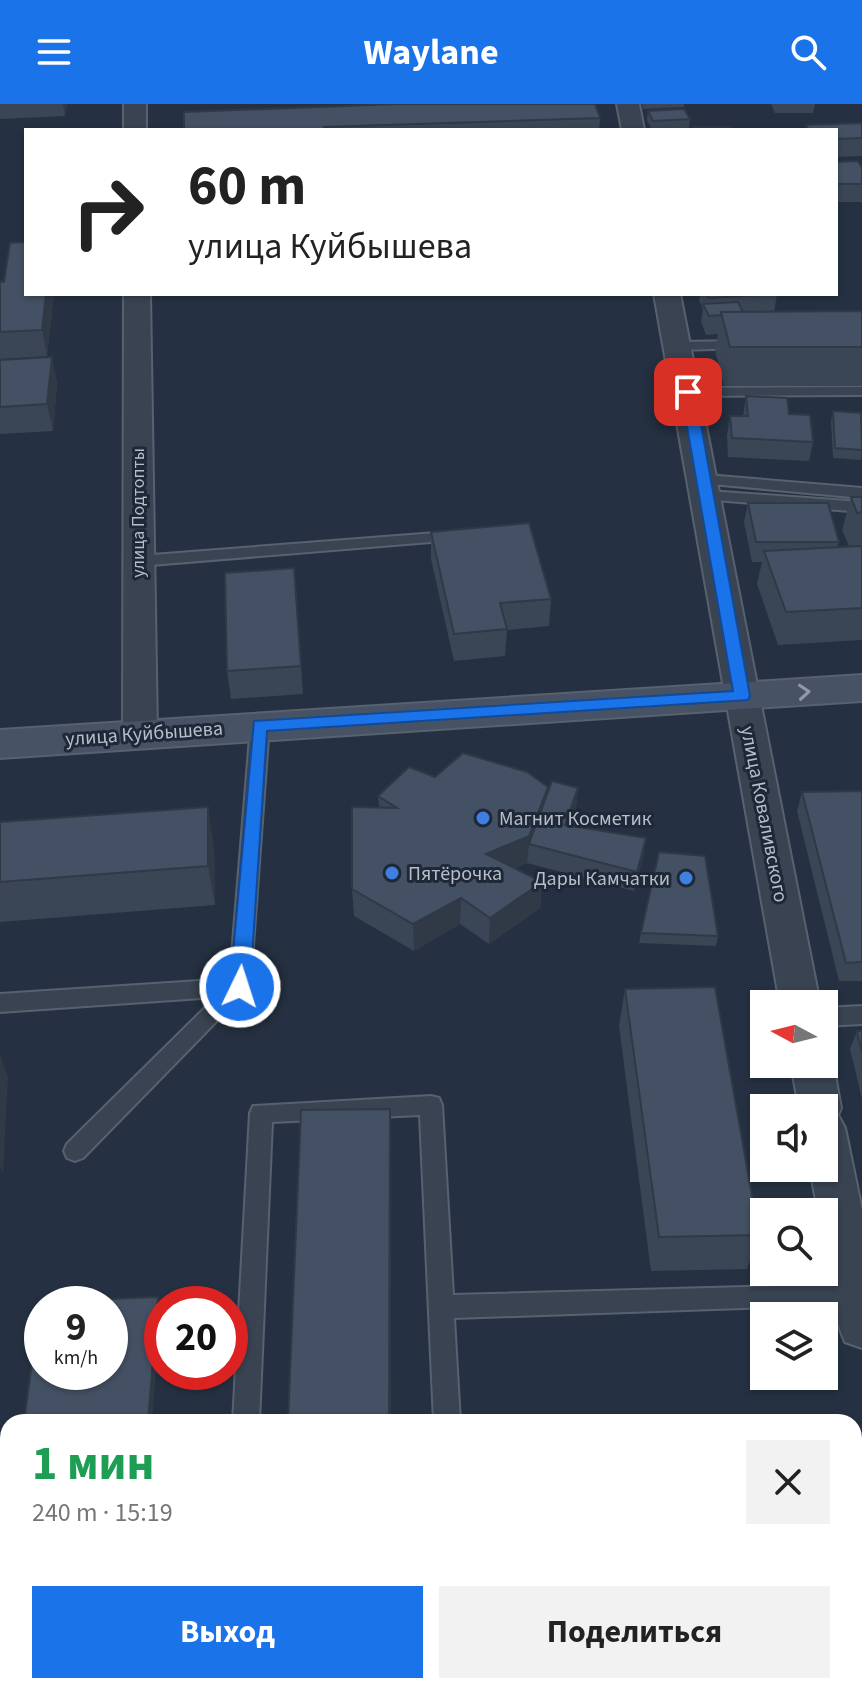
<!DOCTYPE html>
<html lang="ru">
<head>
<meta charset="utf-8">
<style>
	:root { --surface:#fff; --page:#f2f2f2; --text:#222; --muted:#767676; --accent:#1a73e8 }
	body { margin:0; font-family:"Source Sans 3",sans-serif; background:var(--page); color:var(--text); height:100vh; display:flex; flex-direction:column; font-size:30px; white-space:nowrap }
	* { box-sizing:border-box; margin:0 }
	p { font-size:26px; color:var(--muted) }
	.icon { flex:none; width:44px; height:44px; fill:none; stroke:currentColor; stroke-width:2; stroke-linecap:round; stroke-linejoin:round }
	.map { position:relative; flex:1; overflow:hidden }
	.sheet { position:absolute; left:0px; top:1310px; width:862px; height:280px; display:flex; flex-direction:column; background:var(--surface); border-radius:24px 24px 0 0; box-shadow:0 2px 6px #0004 }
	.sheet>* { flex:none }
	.banner { position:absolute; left:24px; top:24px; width:814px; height:168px; border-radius:0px; box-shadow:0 2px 6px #0004; background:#fff; color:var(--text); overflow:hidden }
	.needle { width:52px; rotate:277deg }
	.controls { position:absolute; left:750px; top:886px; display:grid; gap:16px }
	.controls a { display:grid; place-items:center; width:88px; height:88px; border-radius:0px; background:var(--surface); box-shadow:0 2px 6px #0004; font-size:40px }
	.speed { position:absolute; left:24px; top:1182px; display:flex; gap:16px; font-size:40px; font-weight:700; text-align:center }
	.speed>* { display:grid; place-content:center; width:104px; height:104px; border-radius:50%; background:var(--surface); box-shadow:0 2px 6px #0004; line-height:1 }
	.speed small { font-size:20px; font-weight:400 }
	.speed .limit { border:12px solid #d22; background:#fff; color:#111 }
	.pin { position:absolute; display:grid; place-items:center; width:68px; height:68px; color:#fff; margin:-34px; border-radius:16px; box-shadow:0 4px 12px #0006 }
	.me { position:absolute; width:88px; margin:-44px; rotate:4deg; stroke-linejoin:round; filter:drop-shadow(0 0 6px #0008) }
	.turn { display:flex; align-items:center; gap:28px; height:168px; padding:0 32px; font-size:36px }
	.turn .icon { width:104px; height:104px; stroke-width:2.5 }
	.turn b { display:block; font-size:56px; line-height:68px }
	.round { display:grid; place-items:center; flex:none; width:84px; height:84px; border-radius:0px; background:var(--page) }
	.summary { display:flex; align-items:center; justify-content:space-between; height:136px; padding:0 32px }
	h1 { font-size:48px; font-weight:700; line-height:60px; color:#1e9e55 }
	.action { display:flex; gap:16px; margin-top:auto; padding:16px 32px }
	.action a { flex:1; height:92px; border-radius:0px; background:var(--accent); color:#fff; font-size:32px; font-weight:700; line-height:92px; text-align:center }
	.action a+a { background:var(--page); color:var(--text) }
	header { display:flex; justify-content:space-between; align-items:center; height:104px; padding:0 32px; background:var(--accent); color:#fff; font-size:36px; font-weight:700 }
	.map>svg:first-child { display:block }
</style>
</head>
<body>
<header><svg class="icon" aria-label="menu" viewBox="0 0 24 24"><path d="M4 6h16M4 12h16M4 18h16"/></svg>Waylane<svg class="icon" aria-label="search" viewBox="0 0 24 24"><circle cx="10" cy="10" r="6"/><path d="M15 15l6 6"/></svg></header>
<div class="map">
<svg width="862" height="1590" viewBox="0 0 862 1590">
	<rect width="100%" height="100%" fill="#253142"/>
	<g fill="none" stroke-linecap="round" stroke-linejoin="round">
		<defs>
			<path id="lane" d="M742,237L749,241L747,244L678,246L671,242L678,238Z
				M862,283V291L688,292L681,288L688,284Z
				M706,371L862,384V394L701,379V373Z
				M709,387L862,398V408L703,395L701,392Z
				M449,428L457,433L455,436L139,462L131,457L139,452Z
				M260,615L269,621L250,883L83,1054L75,1057L67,1054L64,1047L67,1040L216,893L0,908V890L230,875L251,621Z
				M862,902V920L824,922V904Z
				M431,992L439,994L442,1001L453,1191L856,1180L862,1182V1200L454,1214L460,1318H434L420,1011L272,1018L259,1318H233L250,1009L253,1002Z
				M219,1582H247L246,1590H218Z
				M444,1582H472L473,1590H445Z"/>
			<path id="street" d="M124,0H146V26H124Z
				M617,0H639L644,26H622Z
				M124,190H150L157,629L152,638L140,641L128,638L123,629Z
				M654,190H680L820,900H780Z
				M824,947L833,960L841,1004L838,1011L845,1024L862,1106V1244L845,1238C828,1199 824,1150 824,1108H818L810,1064H824V1004H799L791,960H824Z"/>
			<path id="secondary" d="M862,571V597L0,654V626Z"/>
		</defs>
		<use href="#lane" stroke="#57616f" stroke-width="4"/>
		<use href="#street" stroke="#57616f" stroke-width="4"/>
		<use href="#secondary" stroke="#57616f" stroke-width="4"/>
		<use href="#lane" fill="#394351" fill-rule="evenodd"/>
		<use href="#street" fill="#394351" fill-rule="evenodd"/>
		<use href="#secondary" fill="#475265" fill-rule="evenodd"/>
	</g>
	<path fill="#3a4656" d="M0,0H67L65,12L0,15Z
		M642,0H684V3L643,5Z
		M771,0H815L813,9H775Z
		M648,7L690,15L689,24L652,26L647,16Z
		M600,14L599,26H184Z
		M862,19V52L836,53V26H806V21Z
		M836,58L862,64V98H836Z
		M0,178L54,190L47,252L0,255Z
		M700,190H777L774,208L862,207V282H724L715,246L718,230L706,231L701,218L703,205L699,196Z
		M52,253L57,280L53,327L0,330V256Z
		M746,292L789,310L813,338L809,357L728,353L727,331L730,312H743Z
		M833,307L862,346L861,356L833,354L831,317Z
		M851,393H862V441L849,442L842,426Z
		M748,399L839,438L837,443L862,442V536L778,541L757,480L762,458H752L744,418Z
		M431,428L551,495L549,522L507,526L505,552L454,557L431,455Z
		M294,464L303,590L231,595L227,567Z
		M435,673L548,683L547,690L578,684L576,704L570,722L646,734L643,754L634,787L527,759L515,764L542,778L540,804L489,840L460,820L414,847L354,812L352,785L379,703L378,692Z
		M862,687V877H839L797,707L802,688Z
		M0,718L214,742L215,801L0,818Z
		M641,829L718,832L716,842L639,839Z
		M625,885L759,1131L747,1165L651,1167L619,922Z
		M857,927H862V995L850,945Z
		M8,1436V1531H1L0,1496Z
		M702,1582H732L733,1590H703Z
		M738,1582H768L770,1590H738Z
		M772,1582H803L804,1590H773Z
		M806,1582H838L839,1590H807Z
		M843,1582H854L862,1590H845Z"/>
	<path fill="#303946" d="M63,0H67L65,12Z
		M46,190H54L47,252L42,226Z
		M52,253L57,280L53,327L47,300Z
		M548,683L546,710L529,740L527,759L485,776L486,750Z
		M578,684L576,704L563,740L565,721Z
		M208,703L214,742L215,801L208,762Z
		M646,734L643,754L634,787L637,768Z
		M542,778L540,804L489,840L490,814Z
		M461,794L460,820L414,847L413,820Z
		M0,951L8,973L3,1070L0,1063Z
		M390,1005L391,1041V1318H389Z
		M158,1193L161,1202L152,1318H148Z"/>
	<path fill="#445164" stroke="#303946" stroke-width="2" fill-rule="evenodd" d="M399,0H595L600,14L324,23L325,26H184V8Z
		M684,5L690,15L653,17L648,7Z
		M862,19V34L836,35V26H809L806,21Z
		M693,23H730L731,26H694Z
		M858,57L862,64V80H836V58Z
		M26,138V190H46L42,226L0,228V178H4L10,139Z
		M707,190H770L709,194Z
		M738,198L743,208H721V211L709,212L703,200Z
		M862,207V243H730L721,208Z
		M52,253L47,300L0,303V256Z
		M746,292L787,294L789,310L810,311L813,338L732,334L730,312H748Z
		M833,307L861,309L862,346L835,344Z
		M851,393H862V408L857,409Z
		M748,399H828L839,438H756Z
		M529,419L551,495L500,499L507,525L454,530L431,428Z
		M862,442V504L786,508L764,447Z
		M294,464L301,562L227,567L225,469Z
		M463,649L527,668L548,683L529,732L486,750L542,778L490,814L461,794L413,820L352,785V703L397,704L378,692L409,663L435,673Z
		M552,677L578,684L565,721L646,734L637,768L529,740Z
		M862,687V858L846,859L802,688Z
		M208,703V762L0,778V718Z
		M659,748L705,752L718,832L641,829Z
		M715,883L759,1131L659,1133L625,885Z
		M857,927H862V949Z
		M390,1005L389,1318H288L301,1006Z
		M158,1193L148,1318H24L40,1198ZM42,1200H110V1268H42Z
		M8,1436V1524L0,1525V1496Z
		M854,1534H862V1590H850L849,1582H854Z
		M276,1582H389V1590H276Z
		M639,1582H665L666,1590H640Z
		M670,1582H697L698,1590H670Z
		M705,1582H732L733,1590H706Z
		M742,1582H768L770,1590H742Z
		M776,1582H803L804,1590H777Z
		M811,1582H838L839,1590H812Z"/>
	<defs><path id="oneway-chevron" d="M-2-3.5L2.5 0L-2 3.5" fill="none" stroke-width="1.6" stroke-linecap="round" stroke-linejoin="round" transform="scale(2)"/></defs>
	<use stroke="#8f98a8" href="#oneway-chevron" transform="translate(804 588) rotate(-4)"/>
	<path fill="#1a73e8" stroke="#114b97" stroke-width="2" d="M688,284L695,288L750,592L748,596L267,627L250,883L247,888H233L230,883L254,617L733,587L681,288Z"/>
	<g fill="#3f7fe0" stroke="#1e2837" stroke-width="3">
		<circle cx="483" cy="714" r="8"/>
		<circle cx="392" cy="769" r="8"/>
		<circle cx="686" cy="774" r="8"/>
	</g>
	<g text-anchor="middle" stroke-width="6" stroke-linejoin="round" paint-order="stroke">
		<g font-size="18" fill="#b6becc" stroke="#1e2837">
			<text transform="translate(138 409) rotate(-90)" y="6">улица Подтопты</text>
		</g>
		<g font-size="20" fill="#b6becc" stroke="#1e2837">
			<text transform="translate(144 629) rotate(-4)" y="7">улица Куйбышева</text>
			<text transform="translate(765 710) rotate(79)" y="7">улица Коваливского</text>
		</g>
		<g font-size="20" fill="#b6becc" stroke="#1e2837" text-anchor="start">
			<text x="499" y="721">Магнит Косметик</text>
			<text x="408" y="776">Пятёрочка</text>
			<text x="670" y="781" text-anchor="end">Дары Камчатки</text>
		</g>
	</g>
</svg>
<div class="controls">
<a><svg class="needle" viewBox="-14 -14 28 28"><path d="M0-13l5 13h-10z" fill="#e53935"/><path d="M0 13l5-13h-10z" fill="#767676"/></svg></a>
<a><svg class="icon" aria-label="sound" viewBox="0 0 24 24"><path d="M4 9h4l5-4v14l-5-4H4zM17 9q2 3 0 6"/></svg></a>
<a><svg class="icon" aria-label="search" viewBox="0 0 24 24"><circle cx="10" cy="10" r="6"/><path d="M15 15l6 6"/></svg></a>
<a><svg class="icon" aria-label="layers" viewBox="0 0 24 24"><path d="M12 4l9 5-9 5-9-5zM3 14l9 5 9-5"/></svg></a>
</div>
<div class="speed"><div>9<small>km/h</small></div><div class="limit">20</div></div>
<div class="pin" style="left:688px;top:288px;background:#d93025"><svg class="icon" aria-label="arrive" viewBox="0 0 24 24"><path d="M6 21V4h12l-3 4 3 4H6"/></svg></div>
<svg class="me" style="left:240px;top:883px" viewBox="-20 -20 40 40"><circle r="17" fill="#1a73e8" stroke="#fff" stroke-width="3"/><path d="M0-11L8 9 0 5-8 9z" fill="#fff"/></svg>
<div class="banner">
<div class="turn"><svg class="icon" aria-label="right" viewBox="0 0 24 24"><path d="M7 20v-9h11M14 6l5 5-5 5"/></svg><div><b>60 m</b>улица Куйбышева</div></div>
</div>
<section class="sheet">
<div class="summary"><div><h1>1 мин</h1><p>240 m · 15:19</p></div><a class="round"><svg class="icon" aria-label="close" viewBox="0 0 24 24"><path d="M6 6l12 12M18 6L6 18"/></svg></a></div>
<div class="action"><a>Выход</a><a>Поделиться</a></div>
</section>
</div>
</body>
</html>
